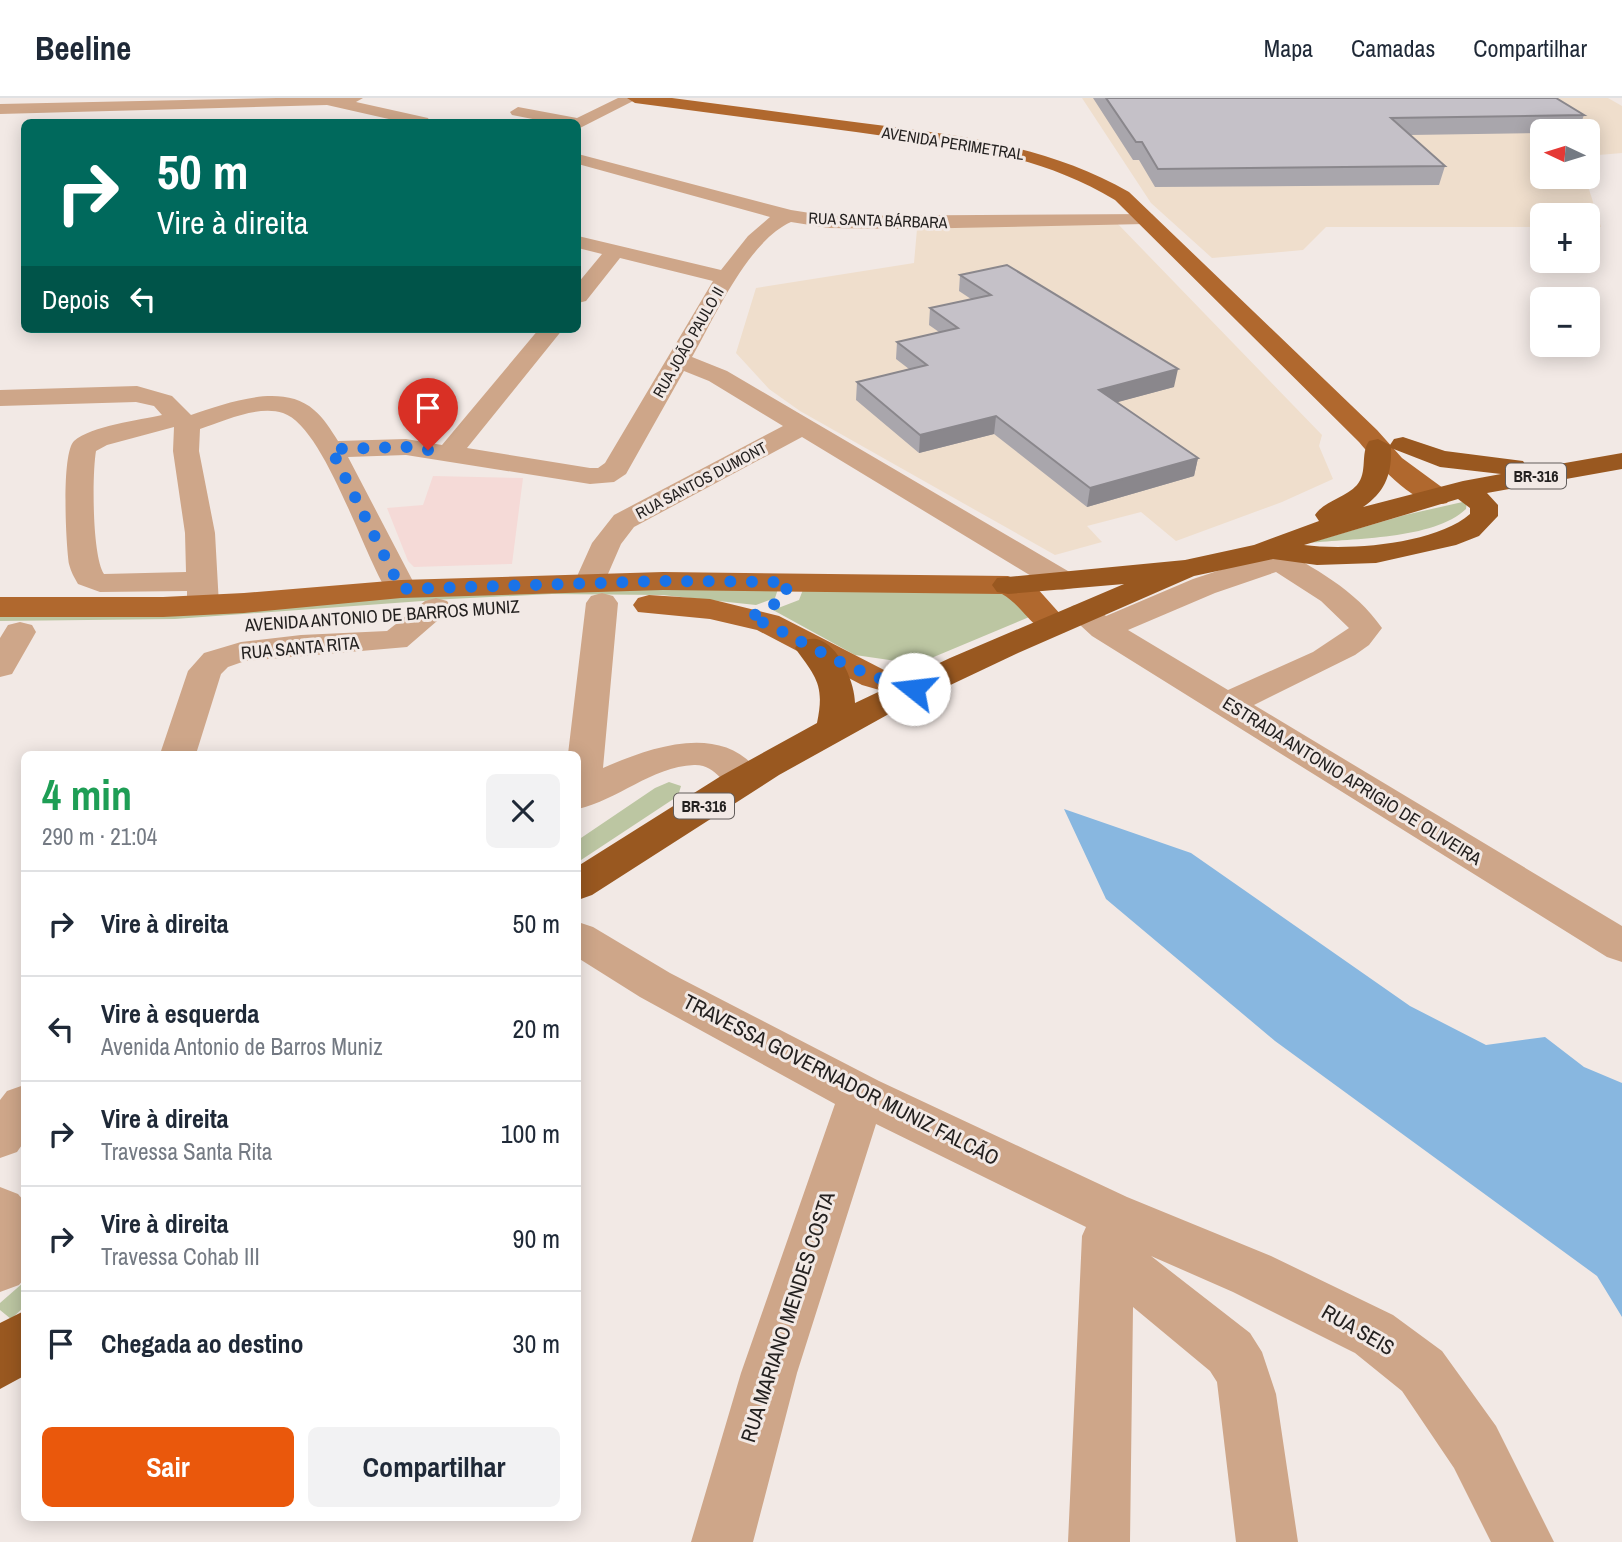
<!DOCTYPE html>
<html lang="pt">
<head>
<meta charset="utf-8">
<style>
	:root { --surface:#fff; --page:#f2f2f3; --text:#1f2937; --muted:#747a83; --line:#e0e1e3; --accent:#ea580c }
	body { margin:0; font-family:"Archivo Narrow",sans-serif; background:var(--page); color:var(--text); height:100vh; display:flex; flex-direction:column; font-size:26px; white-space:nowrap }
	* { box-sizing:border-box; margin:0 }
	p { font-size:23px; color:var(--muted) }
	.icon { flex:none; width:38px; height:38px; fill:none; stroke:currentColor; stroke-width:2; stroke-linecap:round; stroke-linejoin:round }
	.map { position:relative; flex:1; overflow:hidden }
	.sheet { position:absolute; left:21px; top:653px; width:560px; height:770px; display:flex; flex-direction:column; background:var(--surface); border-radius:10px; box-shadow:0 4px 18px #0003 }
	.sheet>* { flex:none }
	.banner { position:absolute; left:21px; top:21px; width:560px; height:214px; border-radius:10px; box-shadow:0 4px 18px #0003; background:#00695c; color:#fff; overflow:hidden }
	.needle { width:46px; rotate:274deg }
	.tools { position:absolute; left:1530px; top:21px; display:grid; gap:14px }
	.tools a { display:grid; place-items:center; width:70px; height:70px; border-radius:10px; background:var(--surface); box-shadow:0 4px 18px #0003; font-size:35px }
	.pin { position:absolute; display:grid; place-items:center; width:60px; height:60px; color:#fff; margin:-72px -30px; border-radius:50% 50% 50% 0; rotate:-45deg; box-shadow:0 0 7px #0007 }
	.pin .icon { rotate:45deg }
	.me { position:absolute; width:77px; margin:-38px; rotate:286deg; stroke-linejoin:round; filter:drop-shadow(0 0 5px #0008) }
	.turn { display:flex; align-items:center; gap:24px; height:147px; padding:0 21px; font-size:32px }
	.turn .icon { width:91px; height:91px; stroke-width:2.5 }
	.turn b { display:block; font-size:49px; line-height:60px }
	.then { display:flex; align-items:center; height:66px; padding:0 21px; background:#0003; gap:14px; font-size:26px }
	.round { display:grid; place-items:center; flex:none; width:74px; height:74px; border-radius:10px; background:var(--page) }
	.head { display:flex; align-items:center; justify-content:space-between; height:119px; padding:0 21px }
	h1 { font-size:42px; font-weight:700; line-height:52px; color:#1e9e55 }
	.action { display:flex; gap:14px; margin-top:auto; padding:14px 21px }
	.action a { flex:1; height:80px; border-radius:10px; background:var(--accent); color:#fff; font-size:28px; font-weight:700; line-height:80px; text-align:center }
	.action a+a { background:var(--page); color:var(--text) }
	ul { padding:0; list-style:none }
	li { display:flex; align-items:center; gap:21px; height:105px; padding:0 21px; border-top:2px solid var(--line) }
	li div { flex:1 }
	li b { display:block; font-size:26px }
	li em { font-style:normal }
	header { display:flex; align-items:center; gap:42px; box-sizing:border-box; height:98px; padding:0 35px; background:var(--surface); border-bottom:2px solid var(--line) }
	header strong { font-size:33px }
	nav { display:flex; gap:38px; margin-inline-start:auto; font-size:24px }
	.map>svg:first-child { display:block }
</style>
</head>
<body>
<header>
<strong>Beeline</strong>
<nav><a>Mapa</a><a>Camadas</a><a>Compartilhar</a></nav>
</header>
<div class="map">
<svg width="1622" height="1444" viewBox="0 0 1622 1444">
	<rect width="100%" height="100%" fill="#f2e9e5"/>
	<path fill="#efdecc" d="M1082,0H1608L1622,8V55L1587,58V33H1542V79H1585L1601,129H1587V117H1542V129H1326L1303,152L1212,160L1151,105Z
		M1116,124L1322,337L1319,348L1333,381L1282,404L1176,443L1141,414L1087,428L1102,444L1055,457L800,313L769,291L736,255L756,190L914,165L917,131Z"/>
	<path fill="#f5dad7" d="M433,378L523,380L512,466L414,469L408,463L387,410L423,407Z"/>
	<path fill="#bcc6a2" d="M1467,403L1466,411C1433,442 1353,440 1309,445L1405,417Z
		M804,489L1008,493L1039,515L917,566L855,557L773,512L799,502Z
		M556,490L778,491L775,500L756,507L662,497L552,496L450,501L175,521L0,523V514Z
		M669,684L681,688L678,698L578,764V742L655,690Z
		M24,1184V1209L11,1221L0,1212V1205Z"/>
	<path fill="#88b7e0" d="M1064,711L1191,755L1410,908L1486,947L1545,939L1584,969L1622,985V1219L1597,1178L1275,943L1106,801Z"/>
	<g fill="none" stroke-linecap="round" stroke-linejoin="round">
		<path fill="#cea689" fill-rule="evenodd" d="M277,0H363L356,4L428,20L430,24H402L327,7L0,16V6Z
			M618,0H639L578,31V24H548L512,17L510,14L518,9L577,20Z
			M578,56L791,112L829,118L1152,116L1155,120L1145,126L905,131L829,130L791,124C748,143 715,219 692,259L727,273L1073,476L1078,483L1073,490L1062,492L1051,490L802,339L634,429L621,446L601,492L590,494L579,492L574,485L592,445L614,417L783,328L709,283L684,273L626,376L614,384L590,386L406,357L348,359L417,491L412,498L401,500L390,498C364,460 325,329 283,315C258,307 224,323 200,331L199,353L215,435L219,507L214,514L203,517L192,514L187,507V493L100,494L78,486C74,479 71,474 69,466C66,447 61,356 74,343C91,328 140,322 162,317L154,308L136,304L0,308V292L137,288L172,298L191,317C227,305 282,284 314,312C324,320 331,332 338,343L406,341L442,347L539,231H563L467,350L590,370H598L605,365L713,183L620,160L586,203L578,205V185L602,156L578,150V138L721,172L748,138L770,119L578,66ZM174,329L173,353L185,435L186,474L104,476C92,458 92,376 96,353L107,347Z
			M1263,445L1274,448C1314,470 1355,491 1382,530L1369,547L1355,557L1254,607L1622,828V864L1607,859L1092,538L1067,515L1072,508C1087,504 1094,508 1106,518L1193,481L1254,461L1248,454L1252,448ZM1276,474L1321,503L1349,530L1313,554L1228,592L1128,532L1215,495Z
			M602,495L613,498L618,505L603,670C653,648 727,622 763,680L757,689C721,699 722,666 694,667C651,669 618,702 578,711V656H568L586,505L591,498Z
			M436,500L447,503L452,510L407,549L245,563L228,569L221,576L196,656H160L188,573L204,555L241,544L301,537L387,533L425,503Z
			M20,524L32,527L36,534L12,576L0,579V540L8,527Z
			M578,824L593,829L670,875L879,983L1127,1099L1271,1158L1393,1217L1442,1253L1496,1328L1554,1444H1491L1454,1370L1402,1293L1355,1255L1233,1194L1151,1158L1250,1235L1262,1254L1276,1296L1298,1444H1236L1217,1284L1210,1273L1133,1209L1130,1444H1068L1082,1138L1086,1129L876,1026L797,1275L753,1444H691L741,1275L835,1006L640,899L578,860Z
			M24,987V1044L17,1054L0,1060V1002L7,993Z
			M0,1089L18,1096L24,1103V1181L19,1187L0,1194Z"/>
		<path fill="#b0682e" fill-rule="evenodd" d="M627,0H672C735,8 799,17 862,25C955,37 1046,46 1129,94L1377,332L1402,360L1447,393L1451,399L1447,405C1417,413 1377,365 1359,344L1115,102C1033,53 949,47 856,34C782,24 709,15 635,5Z
			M663,474L1008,478L1036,489L1070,527L1065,534C1035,542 1027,510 1002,496L663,492L401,500L244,515L163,519H0V499H163L244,495L401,482Z
			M649,497L710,501L779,518L886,573L926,583L931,591L926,599L914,602L862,587L757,532L710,521L638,514L633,507L638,500Z"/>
		<path fill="#995820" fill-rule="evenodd" d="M1403,339L1445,353L1523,363L1527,369L1525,372L1622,355V371L1487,395L1498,407V418L1479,438L1456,447L1376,465L1317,467L1273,461L1194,478L1018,555L887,617L779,677L592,797L578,802V768L721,678L817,625C825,587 816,579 795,550L800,543C808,541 815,539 822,543C841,552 855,586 855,605L950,560L1124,486L1008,496L997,494L992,487L997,480L1185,462L1254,447L1319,423L1315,417C1324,403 1345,400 1357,387C1368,374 1360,356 1369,343L1378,341L1390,347L1394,341ZM1391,350L1440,369L1501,376L1463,383L1363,409C1385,394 1392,376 1391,350ZM1458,401L1470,410V416C1436,446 1349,453 1304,447Z
			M24,1213V1278L0,1291V1225Z"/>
	</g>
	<path fill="#a9a6ac" d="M1093,0H1556L1584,17L1578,33H1542V35L1410,37L1445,68L1439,87L1155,89L1139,62H1133Z
		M960,177L1174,289L1117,304L1198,360L1194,378L1087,409L994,336L919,355L856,302L857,284L909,271L896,261L897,244L939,234L929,227L930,210L971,201L959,193Z"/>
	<path fill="#8a878c" d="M1178,271L1174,289L1096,310L1099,292Z
		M996,318L994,336L919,355L920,337Z
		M1198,360L1194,378L1087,409L1090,390Z"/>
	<path fill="#c5c1c8" stroke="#8a878c" stroke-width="2" d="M1106,0H1556L1584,17L1391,20L1445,68L1158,71L1142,44H1136Z
		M1007,167L1178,271L1099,292L1198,360L1090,390L996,318L920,337L857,284L927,267L897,244L958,230L930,210L991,197L960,177Z"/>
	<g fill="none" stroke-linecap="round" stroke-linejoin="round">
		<path stroke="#1a73e8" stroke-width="12" stroke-dasharray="0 21.6" d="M428,352L407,349L331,351L401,491L663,483L788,484L784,501L749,520C772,526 791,539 813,550C846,568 878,581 914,591"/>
	</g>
	<g text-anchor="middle" stroke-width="6" stroke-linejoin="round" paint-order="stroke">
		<g font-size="16" fill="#242120" stroke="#f2e9e5">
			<text transform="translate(953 45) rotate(9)" y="6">AVENIDA PERIMETRAL</text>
			<text transform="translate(878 122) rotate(2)" y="6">RUA SANTA BÁRBARA</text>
			<text transform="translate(688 244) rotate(-60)" y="6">RUA JOÃO PAULO II</text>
			<text transform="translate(701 382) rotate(-28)" y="6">RUA SANTOS DUMONT</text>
		</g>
		<g fill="#f2e9e5" stroke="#625d5b" stroke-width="2">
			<rect x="1506" y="365.5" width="60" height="25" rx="5"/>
			<rect x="674" y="695.5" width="60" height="25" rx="5"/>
		</g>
		<g font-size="16" font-weight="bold" fill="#242120">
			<text x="1536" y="384">BR-316</text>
			<text x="704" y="714">BR-316</text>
		</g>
		<g font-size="18" fill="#242120" stroke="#f2e9e5">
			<text transform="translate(382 518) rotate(-4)" y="6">AVENIDA ANTONIO DE BARROS MUNIZ</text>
			<text transform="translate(300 550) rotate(-5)" y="6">RUA SANTA RITA</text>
			<text transform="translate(1352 683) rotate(32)" y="6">ESTRADA ANTONIO APRIGIO DE OLIVEIRA</text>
		</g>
		<g font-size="21" fill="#242120" stroke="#f2e9e5">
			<text transform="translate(841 982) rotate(27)" y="7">TRAVESSA GOVERNADOR MUNIZ FALCÃO</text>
			<text transform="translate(788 1219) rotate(-72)" y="7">RUA MARIANO MENDES COSTA</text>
			<text transform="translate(1358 1232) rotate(30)" y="7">RUA SEIS</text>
		</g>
	</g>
</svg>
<div class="tools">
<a><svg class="needle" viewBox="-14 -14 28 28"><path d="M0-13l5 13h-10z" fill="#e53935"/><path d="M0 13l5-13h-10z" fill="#747a83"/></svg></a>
<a>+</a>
<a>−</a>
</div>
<div class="pin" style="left:428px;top:352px;background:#d93025"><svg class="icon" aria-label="arrive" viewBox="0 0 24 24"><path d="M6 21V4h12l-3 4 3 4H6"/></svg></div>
<svg class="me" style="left:914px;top:591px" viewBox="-20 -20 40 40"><circle r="19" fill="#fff"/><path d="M0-13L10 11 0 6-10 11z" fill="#1a73e8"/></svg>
<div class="banner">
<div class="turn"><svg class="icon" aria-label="right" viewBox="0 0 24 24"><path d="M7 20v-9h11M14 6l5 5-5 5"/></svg><div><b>50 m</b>Vire à direita</div></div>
<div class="then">Depois<svg class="icon" aria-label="left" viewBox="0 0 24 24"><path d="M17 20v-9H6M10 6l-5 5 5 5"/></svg></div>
</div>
<section class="sheet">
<div class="head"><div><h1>4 min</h1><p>290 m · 21:04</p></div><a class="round"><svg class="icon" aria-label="close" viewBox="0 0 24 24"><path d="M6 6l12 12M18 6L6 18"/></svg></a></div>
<ul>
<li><svg class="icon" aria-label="right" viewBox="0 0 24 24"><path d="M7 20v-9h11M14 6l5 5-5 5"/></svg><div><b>Vire à direita</b></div><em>50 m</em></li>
<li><svg class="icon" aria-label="left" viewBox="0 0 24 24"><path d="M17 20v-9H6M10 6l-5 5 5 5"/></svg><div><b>Vire à esquerda</b><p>Avenida Antonio de Barros Muniz</p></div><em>20 m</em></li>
<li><svg class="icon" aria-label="right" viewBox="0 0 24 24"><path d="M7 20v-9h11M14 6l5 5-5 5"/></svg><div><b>Vire à direita</b><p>Travessa Santa Rita</p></div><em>100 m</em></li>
<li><svg class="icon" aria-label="right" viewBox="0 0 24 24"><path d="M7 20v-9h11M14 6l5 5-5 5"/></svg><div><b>Vire à direita</b><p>Travessa Cohab III</p></div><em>90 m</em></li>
<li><svg class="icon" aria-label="arrive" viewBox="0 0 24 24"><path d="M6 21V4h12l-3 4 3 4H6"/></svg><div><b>Chegada ao destino</b></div><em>30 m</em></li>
</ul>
<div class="action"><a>Sair</a><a>Compartilhar</a></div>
</section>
</div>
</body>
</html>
